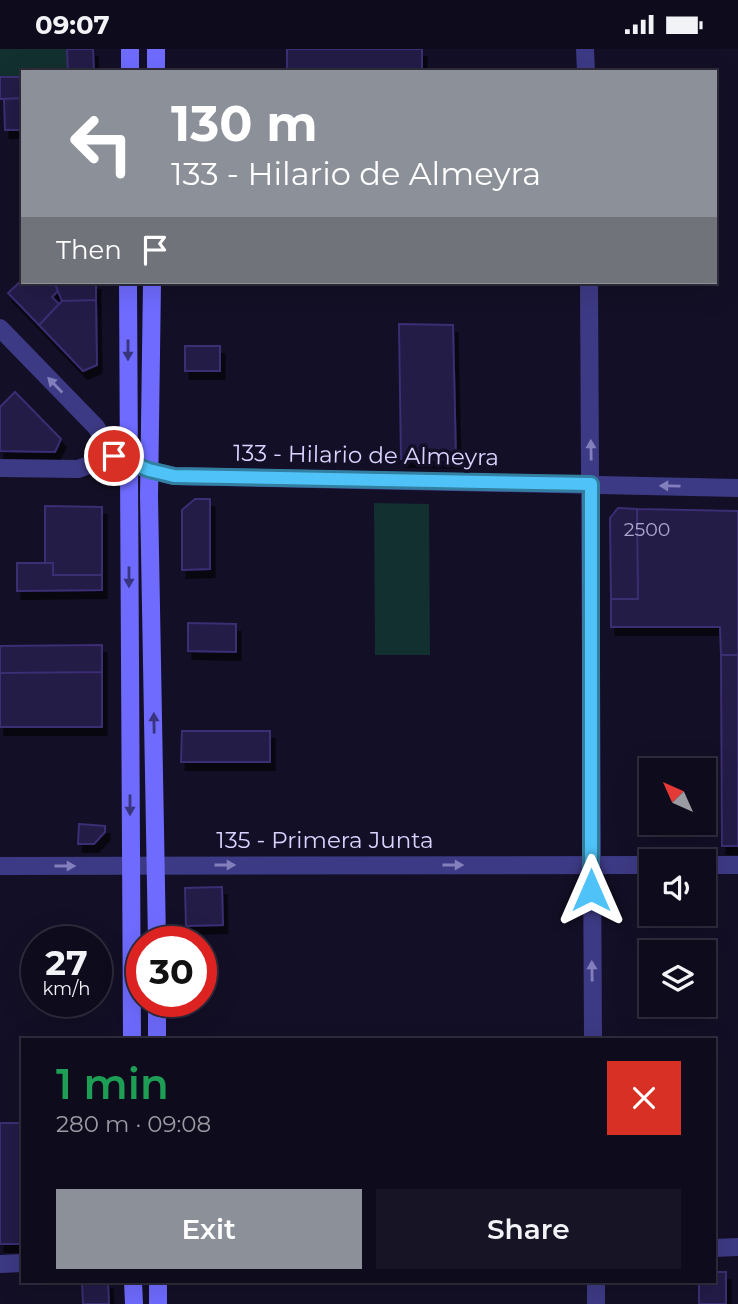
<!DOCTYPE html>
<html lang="en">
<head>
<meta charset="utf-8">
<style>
	:root { --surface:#0e0b1c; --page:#171425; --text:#f1f3f6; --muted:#9b9ba3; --line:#2e2b3b; --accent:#8c9099 }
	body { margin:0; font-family:Montserrat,sans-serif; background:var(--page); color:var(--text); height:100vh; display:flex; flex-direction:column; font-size:26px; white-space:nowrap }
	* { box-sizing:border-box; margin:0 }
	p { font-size:23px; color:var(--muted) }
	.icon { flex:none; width:38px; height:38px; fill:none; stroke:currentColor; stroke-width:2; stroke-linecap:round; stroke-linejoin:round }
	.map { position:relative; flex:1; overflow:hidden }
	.drawer { position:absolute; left:21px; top:989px; width:695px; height:245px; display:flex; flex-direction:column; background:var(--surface); border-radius:0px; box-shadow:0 7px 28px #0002,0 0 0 2px var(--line) }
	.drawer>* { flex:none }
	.hud { position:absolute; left:21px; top:21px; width:696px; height:214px; border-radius:0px; box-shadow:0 7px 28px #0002,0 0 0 2px var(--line); background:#8c9099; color:#fff; overflow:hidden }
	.needle { width:46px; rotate:315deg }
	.controls { position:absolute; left:639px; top:709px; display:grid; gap:14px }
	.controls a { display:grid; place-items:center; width:77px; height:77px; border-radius:0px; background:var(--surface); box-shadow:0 7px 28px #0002,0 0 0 2px var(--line); font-size:35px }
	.speed { position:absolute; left:21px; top:877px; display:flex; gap:14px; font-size:35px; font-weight:700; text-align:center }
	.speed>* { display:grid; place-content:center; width:91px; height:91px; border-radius:50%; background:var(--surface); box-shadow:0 7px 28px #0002,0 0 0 2px var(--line); line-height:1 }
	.speed small { font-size:18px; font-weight:400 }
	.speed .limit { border:10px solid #d22; background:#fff; color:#111 }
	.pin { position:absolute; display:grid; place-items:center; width:60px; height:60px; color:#fff; margin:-30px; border:4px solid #fff; border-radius:50%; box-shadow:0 2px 7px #0007 }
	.me { position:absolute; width:77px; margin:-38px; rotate:0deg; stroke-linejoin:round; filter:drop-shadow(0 0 5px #0008) }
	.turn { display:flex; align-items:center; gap:24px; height:147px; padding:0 35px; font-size:32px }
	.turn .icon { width:91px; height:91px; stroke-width:2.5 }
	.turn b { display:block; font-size:49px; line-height:60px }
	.then { display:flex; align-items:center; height:66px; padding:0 35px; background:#0003; gap:14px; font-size:26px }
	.round { display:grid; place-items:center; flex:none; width:74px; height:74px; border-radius:0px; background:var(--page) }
	.summary { display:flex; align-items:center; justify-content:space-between; height:119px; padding:0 35px }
	h1 { font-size:42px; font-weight:600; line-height:52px; color:#1e9e55 }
	.button { display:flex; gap:14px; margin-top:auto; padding:14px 35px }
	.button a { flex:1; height:80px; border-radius:0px; background:var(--accent); color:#fff; font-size:28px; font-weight:600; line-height:80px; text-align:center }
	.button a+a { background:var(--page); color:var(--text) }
	.status { display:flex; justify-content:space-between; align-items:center; height:49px; padding:0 35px; background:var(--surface); direction:ltr }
	.status svg { height:19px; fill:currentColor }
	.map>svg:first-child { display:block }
</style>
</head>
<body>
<div class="status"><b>09:07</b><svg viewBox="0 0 49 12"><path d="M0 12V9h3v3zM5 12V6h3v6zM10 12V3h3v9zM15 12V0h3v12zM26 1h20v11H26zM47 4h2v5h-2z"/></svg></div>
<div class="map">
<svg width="738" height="1255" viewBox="0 0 738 1255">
	<defs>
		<filter id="shadow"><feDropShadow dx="4.5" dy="8" stdDeviation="0" flood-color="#0009"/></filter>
	</defs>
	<rect width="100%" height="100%" fill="#130f26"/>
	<path fill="#12302f" d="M0,0H67L68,23H23V28H0Z
		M374,454L429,455L430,606H375Z"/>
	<path fill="#241b47" stroke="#3b2d73" stroke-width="2" filter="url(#shadow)" d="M67,0H93L94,23H68Z
		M287,0H422V23H287Z
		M0,28H23V49L0,50Z
		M23,49V81H5L4,50Z
		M23,230V233H54L58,242L52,248L59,255L39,276L8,244Z
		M54,233H96V251L62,252Z
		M96,251L97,316L83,322L39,276L62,252Z
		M399,275L453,276L456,411L401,410Z
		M185,297H220V322H185Z
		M15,343L61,390L55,403L0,402V358Z
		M195,450H210V520L182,521V461Z
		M45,457L102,458V526H53V514H45Z
		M618,459L637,460L638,550H611L610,469Z
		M637,460L738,462V606H721L720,578H611V550H638Z
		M17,514H53V526H102V541L17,542Z
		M188,574L236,575V603L188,602Z
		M102,596V623L0,624V597Z
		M721,606H738V797H722Z
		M102,623V678H0V624Z
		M182,682H270V713H181Z
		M79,775L105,777V783L94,795H78Z
		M222,838L223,876L186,877L185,839Z
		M0,1074H22V1195H0Z
		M714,1223H726V1255H699V1232H714Z
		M108,1232L109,1255H83L82,1233Z"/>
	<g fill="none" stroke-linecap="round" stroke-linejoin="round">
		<path stroke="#3d3a85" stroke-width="18" d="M585,0L586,23
			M589,233L593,990
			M0,279L96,378L114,407
			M0,419L78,420L114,407L149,421L174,427L738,439
			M704,816H738
			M0,817L651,816
			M714,1199L738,1198
			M0,1215L23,1214
			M596,1232V1255"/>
		<path stroke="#6f6bff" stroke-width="18" d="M130,23V0
			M156,23V0
			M128,233L132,990
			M152,233L149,447L157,892
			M157,952V990
			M133,1232L134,1255
			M158,1232V1255"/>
	</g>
	<defs><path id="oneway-solid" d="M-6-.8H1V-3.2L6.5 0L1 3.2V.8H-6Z" transform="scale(1.75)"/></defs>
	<g fill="#38347d">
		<use href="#oneway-solid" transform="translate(128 301) rotate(90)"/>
		<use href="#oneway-solid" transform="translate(129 528) rotate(90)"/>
		<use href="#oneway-solid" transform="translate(154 674) rotate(-91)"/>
		<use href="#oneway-solid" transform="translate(130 756) rotate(90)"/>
	</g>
	<g fill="#837fbc">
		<use href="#oneway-solid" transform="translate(55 336) rotate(-134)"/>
		<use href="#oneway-solid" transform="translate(591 401) rotate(-91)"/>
		<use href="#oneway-solid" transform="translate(670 437) rotate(-179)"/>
		<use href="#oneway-solid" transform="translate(225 816)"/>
		<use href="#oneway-solid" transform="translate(453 816)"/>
		<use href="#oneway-solid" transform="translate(65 817)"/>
		<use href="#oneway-solid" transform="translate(592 922) rotate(-91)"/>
	</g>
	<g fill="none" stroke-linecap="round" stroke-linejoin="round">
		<defs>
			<path id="route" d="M114,407L149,421L174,427L591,435V841"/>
		</defs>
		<use href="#route" stroke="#337fa1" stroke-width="18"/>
		<use href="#route" stroke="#4fc3f7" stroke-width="12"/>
	</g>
	<g text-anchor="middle" stroke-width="7" stroke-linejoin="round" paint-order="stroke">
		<g font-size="19" fill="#aca6d1">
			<text x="647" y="487">2500</text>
		</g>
		<g font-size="23" fill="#d9d4ff" stroke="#130f26">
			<text transform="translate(366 406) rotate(1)" y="8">133 - Hilario de Almeyra</text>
			<text x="325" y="799">135 - Primera Junta</text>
		</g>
	</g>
</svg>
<div class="controls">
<a><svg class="needle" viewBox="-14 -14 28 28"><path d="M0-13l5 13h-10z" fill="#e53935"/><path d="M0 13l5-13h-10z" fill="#9b9ba3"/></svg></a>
<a><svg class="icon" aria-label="sound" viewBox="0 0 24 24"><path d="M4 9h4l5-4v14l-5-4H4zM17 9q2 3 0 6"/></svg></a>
<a><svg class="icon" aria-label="layers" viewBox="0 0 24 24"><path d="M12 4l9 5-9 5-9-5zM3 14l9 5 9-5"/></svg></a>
</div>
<div class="speed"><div>27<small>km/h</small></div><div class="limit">30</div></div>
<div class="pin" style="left:114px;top:407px;background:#d93025"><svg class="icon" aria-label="arrive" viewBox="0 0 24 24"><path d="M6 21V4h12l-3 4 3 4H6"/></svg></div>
<svg class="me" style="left:591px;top:841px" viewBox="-20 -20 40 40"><path d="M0-17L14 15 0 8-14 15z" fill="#4fc3f7" stroke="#fff" stroke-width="4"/></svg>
<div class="hud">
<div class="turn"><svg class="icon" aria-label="left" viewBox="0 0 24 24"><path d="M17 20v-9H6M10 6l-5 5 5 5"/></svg><div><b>130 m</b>133 - Hilario de Almeyra</div></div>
<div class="then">Then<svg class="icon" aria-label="arrive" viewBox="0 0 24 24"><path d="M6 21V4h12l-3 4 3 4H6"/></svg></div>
</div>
<section class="drawer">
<div class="summary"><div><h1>1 min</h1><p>280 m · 09:08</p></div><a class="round" style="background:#d93025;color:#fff"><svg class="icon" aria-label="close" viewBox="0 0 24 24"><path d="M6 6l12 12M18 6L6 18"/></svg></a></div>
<div class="button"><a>Exit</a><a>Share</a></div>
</section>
</div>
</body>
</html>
